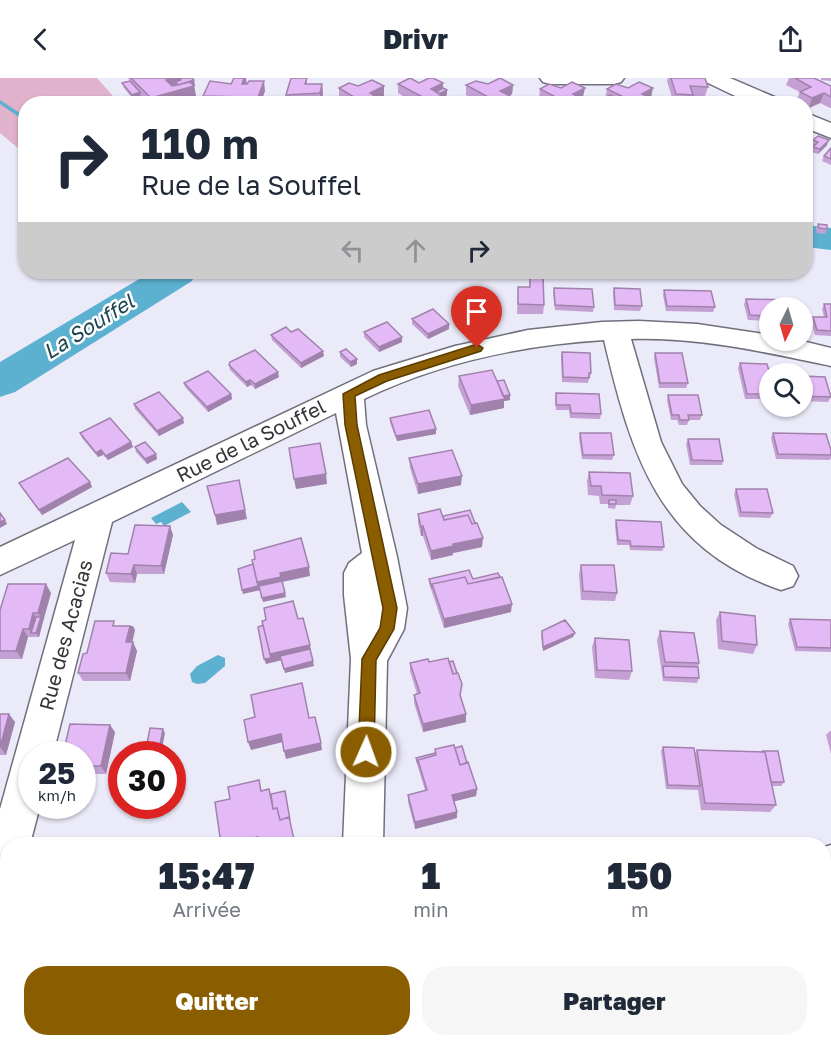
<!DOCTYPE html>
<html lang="fr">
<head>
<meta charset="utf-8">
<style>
	:root { --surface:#fff; --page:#f6f6f7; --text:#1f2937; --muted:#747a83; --accent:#8a5d00 }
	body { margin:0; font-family:"Golos Text",sans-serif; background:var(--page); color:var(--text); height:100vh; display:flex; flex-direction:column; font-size:22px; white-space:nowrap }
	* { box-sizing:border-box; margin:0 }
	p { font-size:20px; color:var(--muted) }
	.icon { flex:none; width:33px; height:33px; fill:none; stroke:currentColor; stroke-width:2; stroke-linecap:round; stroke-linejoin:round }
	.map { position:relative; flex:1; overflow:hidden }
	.details { position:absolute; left:0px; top:759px; width:831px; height:210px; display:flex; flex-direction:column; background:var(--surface); border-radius:24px 24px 0 0; box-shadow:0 2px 4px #0004 }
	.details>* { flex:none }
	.hud { position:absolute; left:18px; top:18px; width:795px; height:183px; border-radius:24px; box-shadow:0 2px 4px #0004; background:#fff; color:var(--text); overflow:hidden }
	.needle { width:39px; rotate:185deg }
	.tools { position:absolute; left:759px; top:219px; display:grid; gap:12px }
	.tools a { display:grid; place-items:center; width:54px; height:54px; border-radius:50%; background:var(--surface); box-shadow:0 2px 4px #0004; font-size:30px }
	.speed { position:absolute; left:18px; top:663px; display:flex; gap:12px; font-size:30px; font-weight:700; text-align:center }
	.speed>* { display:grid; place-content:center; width:78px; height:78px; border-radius:50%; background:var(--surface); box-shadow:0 2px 4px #0004; line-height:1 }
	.speed small { font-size:15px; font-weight:400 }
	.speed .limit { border:9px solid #d22; background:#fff; color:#111 }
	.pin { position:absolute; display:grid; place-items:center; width:51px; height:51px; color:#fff; margin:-62px -26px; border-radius:50% 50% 50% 0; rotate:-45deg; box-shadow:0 0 6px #0007 }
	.pin .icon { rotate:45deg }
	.me { position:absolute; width:66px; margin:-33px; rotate:2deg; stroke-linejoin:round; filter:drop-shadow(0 0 4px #0008) }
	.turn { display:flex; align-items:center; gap:21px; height:126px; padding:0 24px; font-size:27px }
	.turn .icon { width:78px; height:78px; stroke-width:2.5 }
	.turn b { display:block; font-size:42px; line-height:51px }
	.lanes { display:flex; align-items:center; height:57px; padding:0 24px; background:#0003; justify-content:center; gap:30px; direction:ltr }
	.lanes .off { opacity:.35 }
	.eta { display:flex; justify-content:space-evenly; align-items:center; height:102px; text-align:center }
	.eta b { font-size:36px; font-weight:800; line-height:42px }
	.button { display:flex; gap:12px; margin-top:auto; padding:12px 24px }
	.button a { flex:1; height:69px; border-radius:24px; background:var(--accent); color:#fff; font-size:24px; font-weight:800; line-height:69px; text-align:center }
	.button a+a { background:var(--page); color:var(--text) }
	header { display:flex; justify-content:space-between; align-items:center; height:78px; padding:0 24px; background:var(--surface); font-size:27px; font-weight:800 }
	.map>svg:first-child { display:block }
</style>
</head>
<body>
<header><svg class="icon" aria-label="back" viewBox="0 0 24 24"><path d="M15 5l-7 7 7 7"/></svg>Drivr<svg class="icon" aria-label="share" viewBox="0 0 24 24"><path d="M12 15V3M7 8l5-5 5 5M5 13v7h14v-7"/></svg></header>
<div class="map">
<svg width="831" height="969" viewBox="0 0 831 969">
	<rect width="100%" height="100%" fill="#eaeaf9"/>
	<path fill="#e1b2cb" d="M0,0H97L119,25L26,26L25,76L0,55Z"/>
	<path fill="#5cb1d0" d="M182,424L191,434L164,448L161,444L156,446L151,440Z
		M218,577L225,580V588L205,605L197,606L192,604L190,596L197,588Z"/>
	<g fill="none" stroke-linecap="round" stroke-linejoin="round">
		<path fill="#5cb1d0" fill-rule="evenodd" d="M0,22L26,39V44L0,26Z"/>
		<path fill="#5cb1d0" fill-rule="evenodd" d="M806,147L831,150V172L806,169Z
			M151,194H197L192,203L15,314L0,319V284Z"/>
		<defs>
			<path id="street" d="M540,0H624L621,4L614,6H550L543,4Z
				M703,0H730L779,21L781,26H752L706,4Z
				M806,35L831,45V60L806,50Z
				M639,243L697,246L770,257V262H798L831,270V288C765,274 698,259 631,261L661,364L682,406L700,428L721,447L756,470L793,488L798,498L793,508L781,512C658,470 631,376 604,262C522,267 438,285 364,321L366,347L397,479L407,530L404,551L387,583L383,766H343L351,581L344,517V495L349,485L362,475L336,335L112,444L53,676H32V728H40L30,766H8V820L0,824V731L75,462L0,497V469L373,293L455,268L528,252L602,244Z
				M831,767V807L824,809V769Z
				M333,962H379L377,969H331Z"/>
		</defs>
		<use href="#street" stroke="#6f707c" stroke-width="3"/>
		<use href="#street" fill="#fff" fill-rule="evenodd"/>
	</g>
	<path fill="#c4a0d4" d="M128,0H192L195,7L194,8L196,18L177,23V26H149L141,18V19L133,21L124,10L122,5L130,3Z
		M307,0V6H322L323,16L320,25L287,26L286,17Z
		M668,0H705L708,9L705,18H693L691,26H674L667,3Z
		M789,0H814L831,8V30H830L820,25L809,30L806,28V26H800L796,23L800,14L786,7Z
		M821,0H831V3L821,2Z
		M419,5H443V10L447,17L442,20V26H416L398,15V6Z
		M231,6H247L265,13L260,26H205L203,18Z
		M488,6L513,7L512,16L509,18L512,19L511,26H482L466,17V7Z
		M358,8L384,18L375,22L376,26H350L339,19V10Z
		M540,11L583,19L582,20L585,22V26H549L539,20Z
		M607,11L651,20L655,22L654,26L604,25Z
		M813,62L827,67L818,76L811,74L814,68L812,67Z
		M831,70V87L822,83L824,78Z
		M818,146L827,151L825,156L817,155L816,151Z
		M530,198L544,227L543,236H517L518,209H529Z
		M554,210L594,229L593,234L555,232L553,215Z
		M614,210L642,228L640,233L614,232L613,215Z
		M664,212L715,229L713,234L666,233L663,217Z
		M746,221L770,230V243L748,242L744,226Z
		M462,222L496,234L495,239L470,244L461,227Z
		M824,226H831V258L815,257L811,244L813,239H824L822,231Z
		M412,241L449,251L428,261L412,246Z
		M291,254L324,278L301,290L272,262L271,257Z
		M364,254L402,264L379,274L364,259Z
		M340,274L357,281V286L351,289L340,279Z
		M562,274L591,295L590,300H589L588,305L562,304L561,279Z
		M655,275L688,305L686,310H659L654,280Z
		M740,285L770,296V321H745L738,290Z
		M229,287L279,299L255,311L251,307L247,309L230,292Z
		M459,298L497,303L510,322L504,323V330L470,337L458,308Z
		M802,298L831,319L828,324L802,323Z
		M184,305L231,316L232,321L208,334L185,309Z
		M556,315L601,336L600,341L570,340L569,332H556L555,320Z
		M668,317L702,337L700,342H689L687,347H679L677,342H671L667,322Z
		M134,326L184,345L159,358L135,331Z
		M390,340L436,351V356L397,363L390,345Z
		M80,355L131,364L133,369L108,382L103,377L98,379L82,360Z
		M580,355L614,377L612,382L582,381L579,360Z
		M773,355L831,372V380L830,382L776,381L771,360Z
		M688,361L723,383L722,387H690L686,366Z
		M135,369L156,376L157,381L147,386L136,374Z
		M409,380L461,407L418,416L410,390Z
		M589,394L633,418L630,427H616L615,431L608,430V426H600L599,418L588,417L587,403Z
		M90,404L92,409L42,437L22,410L19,405Z
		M736,411L773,435L770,440L739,439L734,416Z
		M418,436L443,438L482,469L453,475V477L431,482L423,458H421L418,445Z
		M616,442L664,469L662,473L630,472L629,467H617L615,447Z
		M170,448L173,457L164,496H137L135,505L110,504L106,495L128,476Z
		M581,487L617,515L615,523L581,522L579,496Z
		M429,501H473L511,534L444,550L429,505Z
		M51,515L39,559H28L22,581H0V532Z
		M720,534L757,567L753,576L718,571L716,542Z
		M790,541L831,542V574L795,573L788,546Z
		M116,548L135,552L132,564L137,573L130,603H83L78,595L89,568Z
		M542,553L575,555L573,559L543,573L541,558Z
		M660,553L699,585L698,589L699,600L697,605L663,603L657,562Z
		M595,560L632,593L629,602L595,600L592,569Z
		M429,584L461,618L466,644L423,654L414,625V617L417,616L410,593V585Z
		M0,636L15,644L6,677H0Z
		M830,653H831V676L826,657Z
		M115,654L106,696H92L89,710H82V676Z
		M663,669L695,675L697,672L784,704L781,708H772L776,727L770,734L701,732L698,712L666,711L661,673Z
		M455,670L467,685L477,711L476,718L454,723L457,740L415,751L408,724V717L425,712L416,683V680L435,675V671Z
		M715,962H824L831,969H757V968L716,966Z"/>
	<path fill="#a082ac" d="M172,0H181L194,2L195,7L180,12L179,7L176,4L177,9L168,11L166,2Z
		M244,0H246L247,7L242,6Z
		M264,3L265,13L260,26H256Z
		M443,5V14L447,12V17L442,20V26H430L431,11Z
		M322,6L323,16L320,25V15Z
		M513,7L512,16L500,23V13Z
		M194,8L196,18L177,23V26H160L158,23V26H152L151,20Z
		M384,8V18L375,22L376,26H363L362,24L370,15Z
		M585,10L583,19L572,25L573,16Z
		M653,10L651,20L641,26L642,16Z
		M140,14L141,19L133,21L132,17Z
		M824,15L820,25L809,30L812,20Z
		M512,19L511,26H499V25Z
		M829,62L827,67L818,76L820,71Z
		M496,234L495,239L470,244V239Z
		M449,246V251L428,261V256Z
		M402,259V264L379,274V269Z
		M323,273L324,278L301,290V285Z
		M357,281V286L351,289L350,284Z
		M278,294L279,299L255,311V306Z
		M250,302L251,307L247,309L246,304Z
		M231,316L232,321L208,334L207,329Z
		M510,317V322L504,323V330L470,337L471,327Z
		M183,340L184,345L159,358L157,353Z
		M436,351V356L397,363L396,358Z
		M131,364L133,369L108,382L106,378Z
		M101,372L103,377L98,379L96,375Z
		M156,376L157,381L147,386L145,381Z
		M326,396L327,406L296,411L294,401Z
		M462,398L461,407L418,416V406Z
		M239,402L247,441L217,447L215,437Z
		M90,404L92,409L42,437L39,432Z
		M5,442L7,446L0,450V444Z
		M170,448L173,457L164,496L161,488Z
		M423,448V458H421V449Z
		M483,460L482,469L453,475V477L431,482V473L453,466Z
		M134,487L137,496L135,505L131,496Z
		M309,489L310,498L282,504L283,507L243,516L242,512L257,504L280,495Z
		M46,506L51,515L43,543L38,535Z
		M285,515L286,519L263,524L262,520Z
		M512,526L511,534L444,550V541Z
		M33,535L39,543L31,555L29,551Z
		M41,539L43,543L39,559L36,555Z
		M130,548H133L135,552L130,573L126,564Z
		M23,551L28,559L22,581L16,573Z
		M575,555L573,559L543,573V569Z
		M133,564L137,573L130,603L126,595Z
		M310,567L311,575L266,586L264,581L270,576Z
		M313,583L314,588L285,595L284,591Z
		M9,636L15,644L6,677L0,669Z
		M466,636V644L423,654V646Z
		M110,647L115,654L106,696L101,688Z
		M163,651L165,655L161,676H158Z
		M281,656L283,664L251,672L248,664Z
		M321,665L322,672L286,681L284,673Z
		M87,688L92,696L89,710L84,703Z
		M477,711L476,718L452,724V717Z
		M457,734V740L415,751V744Z
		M258,759L261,765L256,766H226Z
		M69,962H76L74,969H67Z
		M171,962H176L175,969H170Z
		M474,962H485L460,969H449Z"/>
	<path fill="#e4baf6" stroke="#a082ac" stroke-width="1.5" d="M131,0H172L166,2L172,8L190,4L194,8L151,20Z
		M181,0H192L194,2L178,7L176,4L181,2Z
		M234,0H244L242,6H247L249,3H264L256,25L241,24L242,19L203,18L210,3L231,6Z
		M291,0H307L305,6H322L320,15L286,17Z
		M410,0L419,5L429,0H433L443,5L431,11L442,17L430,23L398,6Z
		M500,0L513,7L500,13L512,19L499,25L466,7L476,3L488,6Z
		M671,0H705L708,9L690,8L693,17L676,16Z
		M795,0H814L831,8V19L824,15L812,20L800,14L811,9Z
		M372,2L384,8L370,15L375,18L362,24L339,10L349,5L358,8Z
		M130,3L140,14L132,17L122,5Z
		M572,4L585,10L573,16L585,22L578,26H569L540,11L549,6L561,10Z
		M639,4L653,10L642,16L655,22L649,26H638L607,11L616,6L628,10Z
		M443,10L447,12L439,16L436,14Z
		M610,17L620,22L615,25L605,20Z
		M173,19L176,22L166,26H160L158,23Z
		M712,21L756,23V26H713Z
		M818,58L829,62L820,71L813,69L818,64L813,62Z
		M831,70V81L824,78Z
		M818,146L827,147V151L819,150Z
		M530,198H543L544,227L518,226V209H530Z
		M554,210L592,211L594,229L555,227Z
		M614,210L640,211L642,228L615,227Z
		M664,212L711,213L715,229L667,228Z
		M486,217L496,234L470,239L462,222Z
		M746,221L793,222L796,230H770V238L750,237Z
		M824,226H831V253L817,252L813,239H827Z
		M433,231L449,246L428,256L412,241Z
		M387,244L402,259L379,269L364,254Z
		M286,249L291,254L298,251L323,273L301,285L271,257Z
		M346,271L357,281L350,284L340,274Z
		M255,272L278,294L255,306L250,302L246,304L229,287L230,284Z
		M562,274L590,275L591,295H589V300L563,299Z
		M655,275H682L688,305H660Z
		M740,285L767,286L770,296V316H747Z
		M492,292L505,321L471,327L459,298Z
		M208,293L231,316L207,329L184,305Z
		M802,298L825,299L831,319L802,318Z
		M504,302L510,317L503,318L497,303Z
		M159,314L183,340L157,353L134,326Z
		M556,315L599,316L601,336L571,335L570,327H556Z
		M668,317H698L702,337H688L689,342H680L679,337H672Z
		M429,332L436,351L396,358L390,340Z
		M110,340L131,364L106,378L101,372L96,375L80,355Z
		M580,355H611L614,377H583Z
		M773,355L826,356L831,372V377L778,376Z
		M688,361H719L723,383L692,382Z
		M145,364L156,376L145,381L135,369Z
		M320,365L326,396L294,401L289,370Z
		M452,372L462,398L418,406L409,380Z
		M68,380L90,404L39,432L19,405Z
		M589,394L630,395L633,418L602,417L601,408H591Z
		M239,402L245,432L215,437L207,408Z
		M736,411H767L773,435L741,434Z
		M609,422H616V426H609Z
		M440,431L444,442L468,437L472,446L477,445L483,460L453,466V468L431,473L423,448L421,449L418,436Z
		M470,432L475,445L472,446L468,437L444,442L443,438Z
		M0,435L5,442L0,444Z
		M616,442L661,444L664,469L631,468L630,463L618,462Z
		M135,447L170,448L161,488L134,487L131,496L106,495L111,475L128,476Z
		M301,460L309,489L280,495L281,499L257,504L252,482L255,481L254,473Z
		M253,486L258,508L242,512L238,491Z
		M581,487H614L617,515L583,513Z
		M469,492L473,501L498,495L500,499L468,506L465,499L432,506V510L429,501Z
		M465,499L468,506L502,499L512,526L444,541L432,506Z
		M282,503L285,515L262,520L259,508Z
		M8,506H46L38,535H33L29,551H23L16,573H0V532Z
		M293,523L298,541L303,540L310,567L270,576L262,543L266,542L264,530Z
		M720,534L755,538L757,567L722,563Z
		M36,539H41L36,555H31Z
		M790,541L831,542V570L797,569Z
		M565,542L575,555L543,569L542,553Z
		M95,543H114L113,548H130L126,564H133L126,595H78L83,576L87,575Z
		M263,547L271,580L264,581L258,549Z
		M660,553L694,555L699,585L665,584Z
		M595,560L629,562L632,593L597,592Z
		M310,571L313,583L284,591L280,578Z
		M448,580L453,596L458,595L462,606L460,617L466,636L423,646L414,617L420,615L410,585L428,581L429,584Z
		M453,583L457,595L453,596L449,584Z
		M663,588L698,589L699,600L664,599Z
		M302,605L309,640L315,639L321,665L284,673L281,656L248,664L244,642L255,639L251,617Z
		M0,636H9L0,669Z
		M70,646L110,647L101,688H87L84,703H82V676H63Z
		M150,650L163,651L158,676H145Z
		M454,667L460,687L468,684L477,711L452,717L457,734L415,744L408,717L427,712L418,682L436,677L435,671Z
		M462,668L467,685L460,687L455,670Z
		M663,669L694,670L700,708L668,707Z
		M697,672L765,674L776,727L705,725Z
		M762,673H778L784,704H771L765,674Z
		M435,675V677L418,682V685L416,680Z
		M259,702L261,713L269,711L273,731L277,730L280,742L289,739L295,766H259L258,759L226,766H221L215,724L230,721L228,709Z
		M285,713L290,742V743L289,739L280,742L277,730L273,731L271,716Z
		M597,765L629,766H597Z
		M824,902H831V969H799L798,962H824Z
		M22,962H69L67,969H20Z
		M111,962H171L170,969H110Z
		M432,962H474L449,969H434Z
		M721,962H762L763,964Z
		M762,962H794L796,969H760V966L763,964Z"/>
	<path fill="#8a5d00" stroke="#5a3c00" stroke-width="1.5" d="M477,266L483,270L481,273L387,303L355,318L357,347L397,530L394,551L376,582L374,674L371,679L366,681L360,679L358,674L362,581L380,550L383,530L345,347L343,316L379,297Z"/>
	<g text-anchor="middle" stroke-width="5" stroke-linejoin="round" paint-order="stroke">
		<g font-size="20" fill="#343439" stroke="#fff">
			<text transform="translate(251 363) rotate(-26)" y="7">Rue de la Souffel</text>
			<text transform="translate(66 557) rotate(-75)" y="7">Rue des Acacias</text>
		</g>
		<g font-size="21" font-style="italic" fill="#1e4452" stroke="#fff">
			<text transform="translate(89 249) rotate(-32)" y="7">La Souffel</text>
		</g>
	</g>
</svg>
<div class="tools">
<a><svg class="needle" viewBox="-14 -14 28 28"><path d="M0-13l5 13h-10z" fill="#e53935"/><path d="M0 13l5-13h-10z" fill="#747a83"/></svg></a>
<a><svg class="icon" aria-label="search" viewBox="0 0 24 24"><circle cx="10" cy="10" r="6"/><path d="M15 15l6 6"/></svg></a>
</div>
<div class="speed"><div>25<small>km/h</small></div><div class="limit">30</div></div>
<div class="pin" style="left:477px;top:270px;background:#d93025"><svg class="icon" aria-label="arrive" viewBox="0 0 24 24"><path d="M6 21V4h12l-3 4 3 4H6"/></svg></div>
<svg class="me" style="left:366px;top:674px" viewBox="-20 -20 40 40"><circle r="17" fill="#8a5d00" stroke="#fff" stroke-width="3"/><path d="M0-11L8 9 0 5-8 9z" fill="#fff"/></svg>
<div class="hud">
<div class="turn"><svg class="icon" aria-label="right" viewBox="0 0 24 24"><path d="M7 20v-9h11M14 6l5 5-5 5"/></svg><div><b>110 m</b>Rue de la Souffel</div></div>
<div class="lanes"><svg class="icon off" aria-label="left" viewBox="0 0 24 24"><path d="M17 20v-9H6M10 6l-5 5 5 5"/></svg><svg class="icon off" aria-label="ahead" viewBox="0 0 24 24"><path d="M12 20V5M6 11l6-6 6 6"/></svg><svg class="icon" aria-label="right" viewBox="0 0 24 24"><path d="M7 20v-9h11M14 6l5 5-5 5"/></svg></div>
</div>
<section class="details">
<div class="eta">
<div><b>15:47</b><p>Arrivée</p></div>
<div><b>1</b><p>min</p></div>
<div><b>150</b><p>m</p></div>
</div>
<div class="button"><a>Quitter</a><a>Partager</a></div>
</section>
</div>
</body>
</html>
